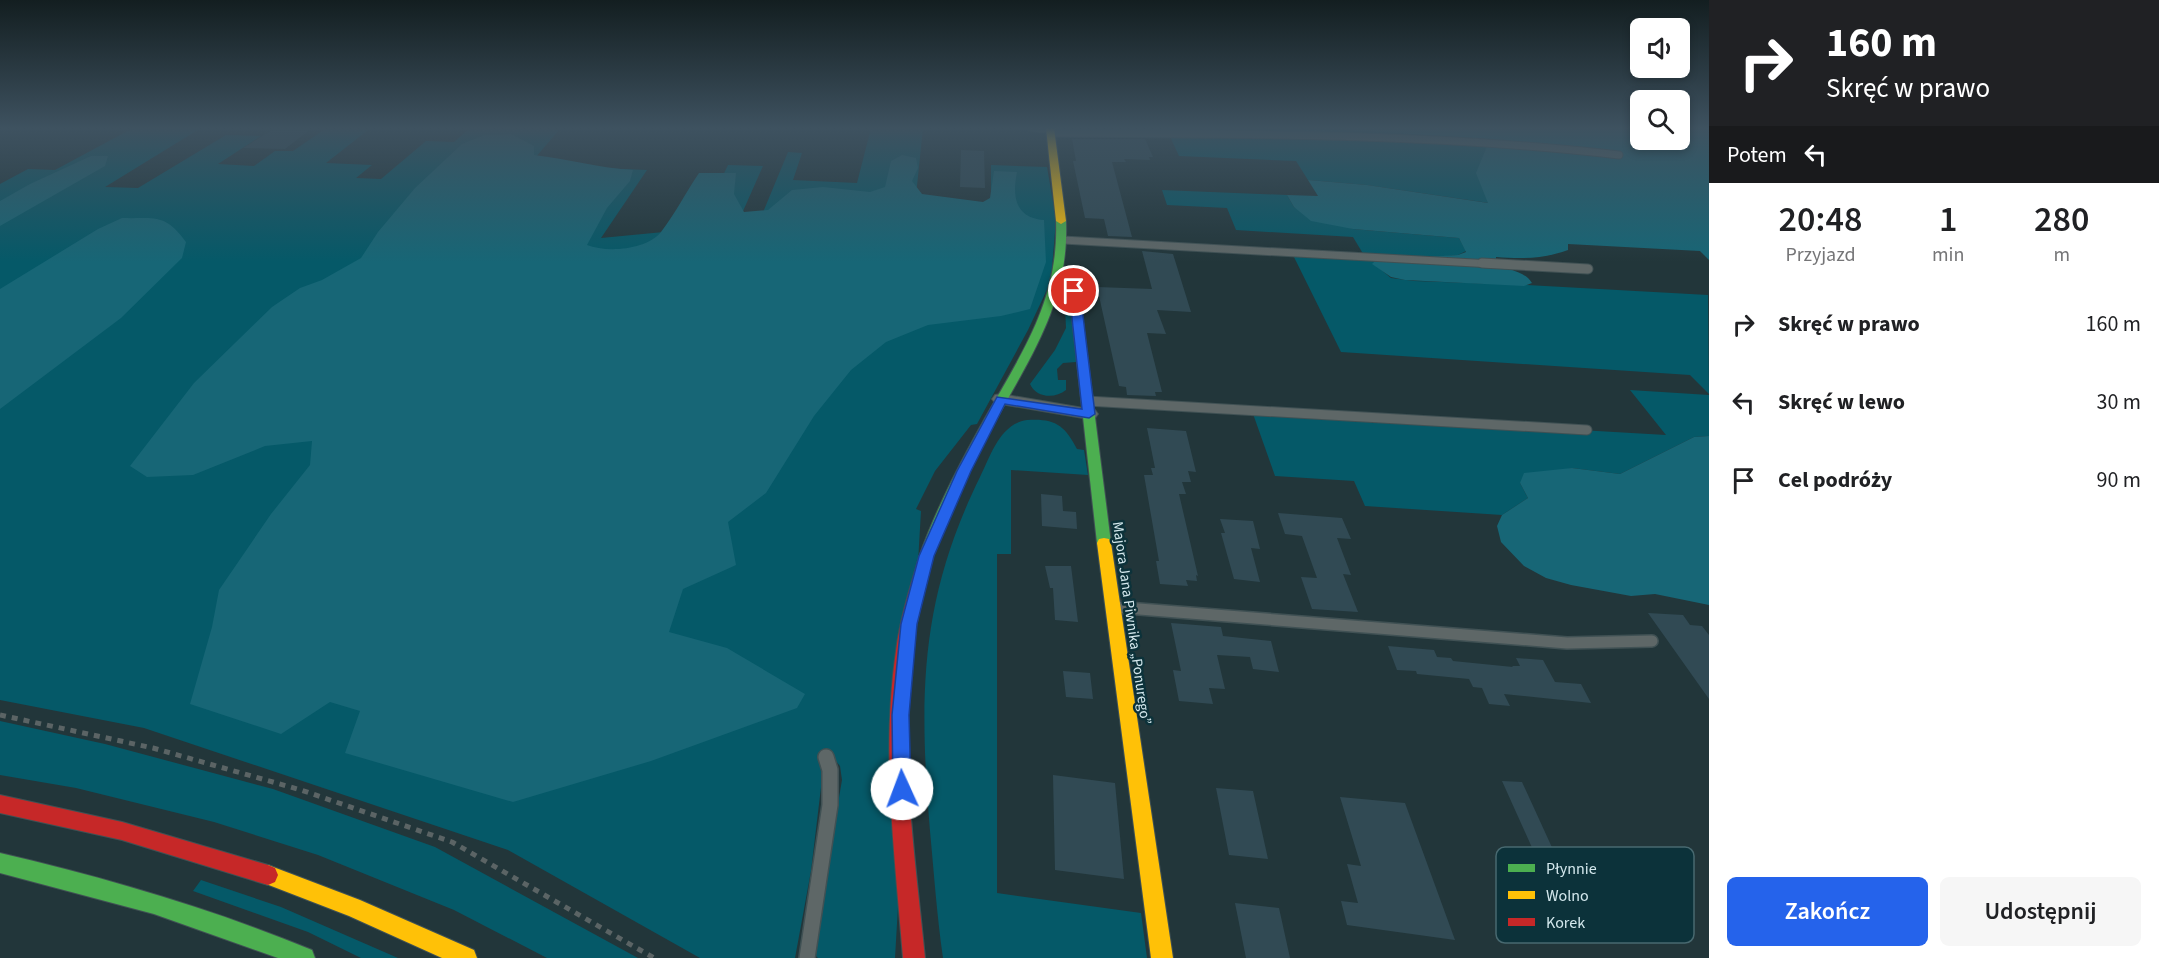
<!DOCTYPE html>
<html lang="pl">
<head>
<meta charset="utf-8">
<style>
	:root { --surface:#fff; --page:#f6f6f6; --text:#202124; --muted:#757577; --accent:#2563eb }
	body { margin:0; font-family:"Source Sans 3",sans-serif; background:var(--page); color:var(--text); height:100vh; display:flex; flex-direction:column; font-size:22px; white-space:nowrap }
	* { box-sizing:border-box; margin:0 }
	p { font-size:20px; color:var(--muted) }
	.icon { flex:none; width:33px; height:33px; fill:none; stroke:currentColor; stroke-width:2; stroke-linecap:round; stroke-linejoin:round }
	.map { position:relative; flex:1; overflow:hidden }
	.side { display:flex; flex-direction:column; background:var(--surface); width:450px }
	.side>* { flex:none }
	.top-card { background:#202124; color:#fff; overflow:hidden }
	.fabs { position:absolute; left:1630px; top:18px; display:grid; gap:12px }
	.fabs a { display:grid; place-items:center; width:60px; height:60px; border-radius:9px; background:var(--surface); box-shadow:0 3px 9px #0003; font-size:30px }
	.pin { position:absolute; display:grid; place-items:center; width:51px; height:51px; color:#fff; margin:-26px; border:3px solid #fff; border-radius:50%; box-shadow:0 2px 6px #0007 }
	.me { position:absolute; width:66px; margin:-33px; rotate:358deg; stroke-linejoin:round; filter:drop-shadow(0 0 4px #0008) }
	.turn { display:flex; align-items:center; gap:21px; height:126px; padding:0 18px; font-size:27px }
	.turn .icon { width:78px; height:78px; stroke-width:2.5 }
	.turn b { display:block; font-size:42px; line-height:51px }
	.then { display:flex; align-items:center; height:57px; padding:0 18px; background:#0003; gap:12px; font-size:22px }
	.eta { display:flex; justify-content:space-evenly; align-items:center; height:102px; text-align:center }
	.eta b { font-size:36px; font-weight:600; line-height:42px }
	.cta { display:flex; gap:12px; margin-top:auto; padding:12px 18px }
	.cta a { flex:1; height:69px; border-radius:9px; background:var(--accent); color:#fff; font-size:24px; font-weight:600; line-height:69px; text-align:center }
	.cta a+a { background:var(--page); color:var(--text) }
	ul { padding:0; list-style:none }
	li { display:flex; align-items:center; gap:18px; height:78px; padding:0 18px }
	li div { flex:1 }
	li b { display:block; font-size:22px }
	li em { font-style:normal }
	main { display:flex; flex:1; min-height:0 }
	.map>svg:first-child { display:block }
</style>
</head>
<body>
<main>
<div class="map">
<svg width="1709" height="958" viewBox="0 0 1709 958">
	<rect width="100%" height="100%" fill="#22363a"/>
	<path fill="#055968" d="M133,128H201L105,187L138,188L226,135L261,136L218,164L254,166L275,151H293L325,129L368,130L326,163L372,165L356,178L381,179L426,141L454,142L470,128L559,130L529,165L647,170L601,238L674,231L714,194L728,165L763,166L728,245L749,246L788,152L802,153L793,180L857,183L871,128H923L915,205L991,207V165L1047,167L1056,219L1051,281L1028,330L977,424L971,425L935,471L916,509L921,511L895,958H818L816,956L820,908L842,780L840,766L825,748L819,756L822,779L811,871L795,958H700L508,850L144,728L0,700V184L28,169L55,170Z
		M1166,128H1311L1490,139L1484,155L1489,203L1367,185L1308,180L1296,161L1179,156Z
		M1162,190L1287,195L1294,207L1353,229L1459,238L1466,251L1458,255L1373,263L1391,278L1414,281L1527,285L1708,295L1709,394L1690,375L1341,352L1292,253L1365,257L1353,237L1236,230L1227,208L1167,205Z
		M1070,288L1088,289L1089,302L1081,299L1076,362L1063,363L1057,369L1058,380H1066V390C1055,399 1036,398 1030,384L1055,350L1066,328L1065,307Z
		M1630,390L1709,395V436L1694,437L1620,474L1572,468L1520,483L1528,498L1502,515L1365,506L1354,481L1275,476L1252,411L1666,435Z
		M1027,420C1054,418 1065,425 1077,449L1084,450L1088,475L1011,470V554H997V893L1141,913L1147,958H943C937,916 934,874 930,831C919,697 919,601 980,477C991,455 1000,424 1027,420Z
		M0,721L105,744L273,789L435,847L638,958H547L454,910L318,855L214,822L76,788L0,775Z
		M201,880L281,907L398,958H361L308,932L193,891Z"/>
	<path fill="#176676" d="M1311,128H1641V140H1680V128H1709V260L1700,251L1568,244V250C1543,259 1522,259 1496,257V261C1507,272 1523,269 1532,283L1524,286L1405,280L1391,277L1372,264L1376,260L1458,255L1466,252L1459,238L1353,229L1311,221L1294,207L1287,195L1318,196L1308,180L1367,185L1488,203L1476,173L1490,139Z
		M511,134L534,146V155C568,159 600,168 633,170L630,181L607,208L587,245C607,253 646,250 661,232C675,214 686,192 699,173H736L734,194L744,212L768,210L792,190L823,187L870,192L885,187L891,161L902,155L916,158L918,168L912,181L922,194L983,202L990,198L994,171L1017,172C1012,196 1015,218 1044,220L1046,262L1030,309L1001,316L928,325L886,342L851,370L814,416L766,493L728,522L736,565L683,589L669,632L727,648L805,694L797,708L651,761L513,802L345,753L360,711L330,702L281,734L190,704L212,627L219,590L271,514L310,465L312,441L265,446L193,475L147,477L130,466L194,383L272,307L300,288L322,280L361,258L378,232L415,188L462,144L485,135Z
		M91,156H108L105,166L0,226V201L30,184Z
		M122,218C155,219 165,213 186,242L182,258L121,318L0,409V289L98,229Z
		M1709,436V605L1655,594L1631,596L1571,585L1546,578L1524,566L1501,542L1497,526L1502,515L1528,498L1520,483L1524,473L1572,468L1620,474L1694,437Z"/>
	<path fill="#314a54" d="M275,128H312L285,149L243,148Z
		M1072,139H1145L1153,157H1149L1150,160L1124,159L1126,162H1112L1132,237L1108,236L1104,219L1085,218L1073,161H1076Z
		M961,150L984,151L985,188L960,187Z
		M1142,251L1173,254L1191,312L1157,310L1166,334L1147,333L1162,392H1155L1156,396L1127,395L1126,387L1119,386L1097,287L1152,289Z
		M1147,428L1186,431L1196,472L1188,471L1191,482H1182L1186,494H1179L1198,576L1196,575L1197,581L1186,580L1188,586L1160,584L1156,561H1159L1144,475H1153L1151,468H1155Z
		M1041,494L1062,496L1063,511L1076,512L1077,529L1042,526Z
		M1278,513L1342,518L1351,539L1337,538L1351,575L1343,574L1358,612L1312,609L1301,577L1317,578L1302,536L1285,534Z
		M1220,519L1253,521L1260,549L1251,548L1260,582L1234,579L1221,533H1225Z
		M1045,566H1071L1078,622L1055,620L1053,588H1050Z
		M1648,613L1683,615L1690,625L1702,626L1709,635V699Z
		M1171,623L1221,627L1223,636L1271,641L1279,672L1253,669L1250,657L1217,655L1225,689L1209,688L1213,704L1179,701L1173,670L1181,671Z
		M1388,646L1434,650L1437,657L1451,658L1453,661L1513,667L1512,666H1520L1516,658L1543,660L1555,682L1581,684L1591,703L1504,694L1510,706L1489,704L1482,688L1473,687L1469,679L1417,674L1416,671L1397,670Z
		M1063,671L1090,673L1093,699L1066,697Z
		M1053,775L1115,783L1124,879L1055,870Z
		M1502,781L1522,782L1555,854L1534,852Z
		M1216,788L1253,791L1268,859L1229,855Z
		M1340,797L1405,803L1455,940L1347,925L1341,901L1358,903L1347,864L1361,866Z
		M1235,903L1279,908L1290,958H1246Z"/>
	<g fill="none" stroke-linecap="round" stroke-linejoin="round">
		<defs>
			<path id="lane-far3" d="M1050,133C1240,134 1430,133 1619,155
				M1063,240L1510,265"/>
			<path id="lane-far2" d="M1482,263L1588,269
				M1087,401L1587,430"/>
			<path id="lane-far1" d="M1114,607L1567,643L1652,641"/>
			<path id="lane" d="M807,958L830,805V770L826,757"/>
			<path id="street" d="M1025,128H1055L1056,129C1049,134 1032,133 1025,128Z
				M1001,394L1089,409L1095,410L1098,414L1095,418L1089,419L995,403L992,399L995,395Z"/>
			<path id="fast" d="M1061,218L1066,221C1069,300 1033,353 996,420C972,465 950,509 933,557L931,561H921L919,557C936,509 959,465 984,420C1021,354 1059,301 1056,221Z
				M1074,288L1079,291L1111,543L1109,547H1099L1097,543L1069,291Z
				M0,853C107,878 210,908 312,950L315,958H278L154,914L0,873Z"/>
			<path id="slow" d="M1046,128H1054L1066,221L1061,224L1056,221Z
				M1104,538L1109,539L1111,543L1173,958H1151L1097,543L1099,539Z
				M268,865L360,900L474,950L477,958H442L349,916L261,882L258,875L261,868Z"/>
			<path id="jam" d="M926,552L931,553L933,557C925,588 916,619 912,651C899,753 915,856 925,958H903C895,856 881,753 896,651C900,619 910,588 919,557L921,553Z
				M0,795L122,822L268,865L275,868L278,875L275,882L268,885L122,840L0,813Z"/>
		</defs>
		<use href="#lane-far3" stroke="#405154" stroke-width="9"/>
		<use href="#lane-far2" stroke="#405154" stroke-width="11"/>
		<use href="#lane-far1" stroke="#405154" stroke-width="14"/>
		<use href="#lane" stroke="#405154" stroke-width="18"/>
		<use href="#street" stroke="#405154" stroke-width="2"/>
		<use href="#fast" stroke="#405154" stroke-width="2"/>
		<use href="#slow" stroke="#405154" stroke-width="2"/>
		<use href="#jam" stroke="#405154" stroke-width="2"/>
		<path stroke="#5b6465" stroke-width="5" stroke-dasharray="6 6" stroke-linecap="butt" d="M0,715L153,748L301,790L452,842L654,958"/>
		<use href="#lane-far3" stroke="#5e6767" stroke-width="7"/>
		<use href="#lane-far2" stroke="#5e6767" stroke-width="9"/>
		<use href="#lane-far1" stroke="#5e6767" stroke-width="11"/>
		<use href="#lane" stroke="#5e6767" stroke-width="15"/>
		<use href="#street" fill="#5e6767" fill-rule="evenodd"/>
		<use href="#fast" fill="#4caf50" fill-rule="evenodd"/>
		<use href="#slow" fill="#ffc107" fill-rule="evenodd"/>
		<use href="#jam" fill="#c62828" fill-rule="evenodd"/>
	</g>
	<linearGradient id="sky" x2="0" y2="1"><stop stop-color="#131e20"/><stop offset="0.49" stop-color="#3e5260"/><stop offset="1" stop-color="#3e5260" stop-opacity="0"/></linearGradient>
	<rect width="1709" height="262" fill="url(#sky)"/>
	<path fill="#2563eb" stroke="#184099" stroke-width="1.5" d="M1074,288L1080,291L1095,414L1089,418L1005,404L971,471L934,556L917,624L909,715L911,789L909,795L902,797L895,795L893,789L892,715L901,624L919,556L957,471L997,397L1082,409L1069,291Z"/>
	<g text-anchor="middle" stroke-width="5" stroke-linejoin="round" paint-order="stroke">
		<g font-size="15" fill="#d4e8ed" stroke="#0c323a">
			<text transform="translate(1132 623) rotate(82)" y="5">Majora Jana Piwnika „Ponurego”</text>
		</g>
	</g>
	<rect x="1496" y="847" width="198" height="96" rx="9" fill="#0c323a" stroke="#486970" stroke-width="1.5"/>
	<rect x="1508" y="864" width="27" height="8" fill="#4caf50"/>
	<rect x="1508" y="891" width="27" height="8" fill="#ffc107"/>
	<rect x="1508" y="918" width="27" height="8" fill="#c62828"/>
	<g font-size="16" fill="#d4e8ed">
		<text x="1546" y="874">Płynnie</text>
		<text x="1546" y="901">Wolno</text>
		<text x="1546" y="928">Korek</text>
	</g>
</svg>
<div class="fabs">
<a><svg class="icon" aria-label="sound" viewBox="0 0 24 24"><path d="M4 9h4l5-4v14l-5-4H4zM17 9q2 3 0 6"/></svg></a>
<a><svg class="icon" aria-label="search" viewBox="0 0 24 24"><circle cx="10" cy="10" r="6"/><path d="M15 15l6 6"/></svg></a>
</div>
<div class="pin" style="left:1074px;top:291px;background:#d93025"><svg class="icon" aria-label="arrive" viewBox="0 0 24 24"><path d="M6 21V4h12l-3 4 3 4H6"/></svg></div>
<svg class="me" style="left:902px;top:789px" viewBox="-20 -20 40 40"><circle r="19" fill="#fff"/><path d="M0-13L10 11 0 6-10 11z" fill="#2563eb"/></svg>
</div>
<section class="side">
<div class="top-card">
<div class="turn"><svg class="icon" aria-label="right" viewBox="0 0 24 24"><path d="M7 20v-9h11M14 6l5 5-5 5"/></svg><div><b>160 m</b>Skręć w prawo</div></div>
<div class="then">Potem<svg class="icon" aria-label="left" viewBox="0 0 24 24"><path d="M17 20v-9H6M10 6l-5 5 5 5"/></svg></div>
</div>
<div class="eta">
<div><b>20:48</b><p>Przyjazd</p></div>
<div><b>1</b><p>min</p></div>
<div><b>280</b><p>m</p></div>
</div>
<ul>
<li><svg class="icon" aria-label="right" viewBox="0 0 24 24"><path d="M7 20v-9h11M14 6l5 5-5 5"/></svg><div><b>Skręć w prawo</b></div><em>160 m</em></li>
<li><svg class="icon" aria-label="left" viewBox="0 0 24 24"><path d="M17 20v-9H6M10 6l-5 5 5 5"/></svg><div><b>Skręć w lewo</b></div><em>30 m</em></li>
<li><svg class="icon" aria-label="arrive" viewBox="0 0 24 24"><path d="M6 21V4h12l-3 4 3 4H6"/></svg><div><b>Cel podróży</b></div><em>90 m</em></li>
</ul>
<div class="cta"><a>Zakończ</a><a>Udostępnij</a></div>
</section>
</main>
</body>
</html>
